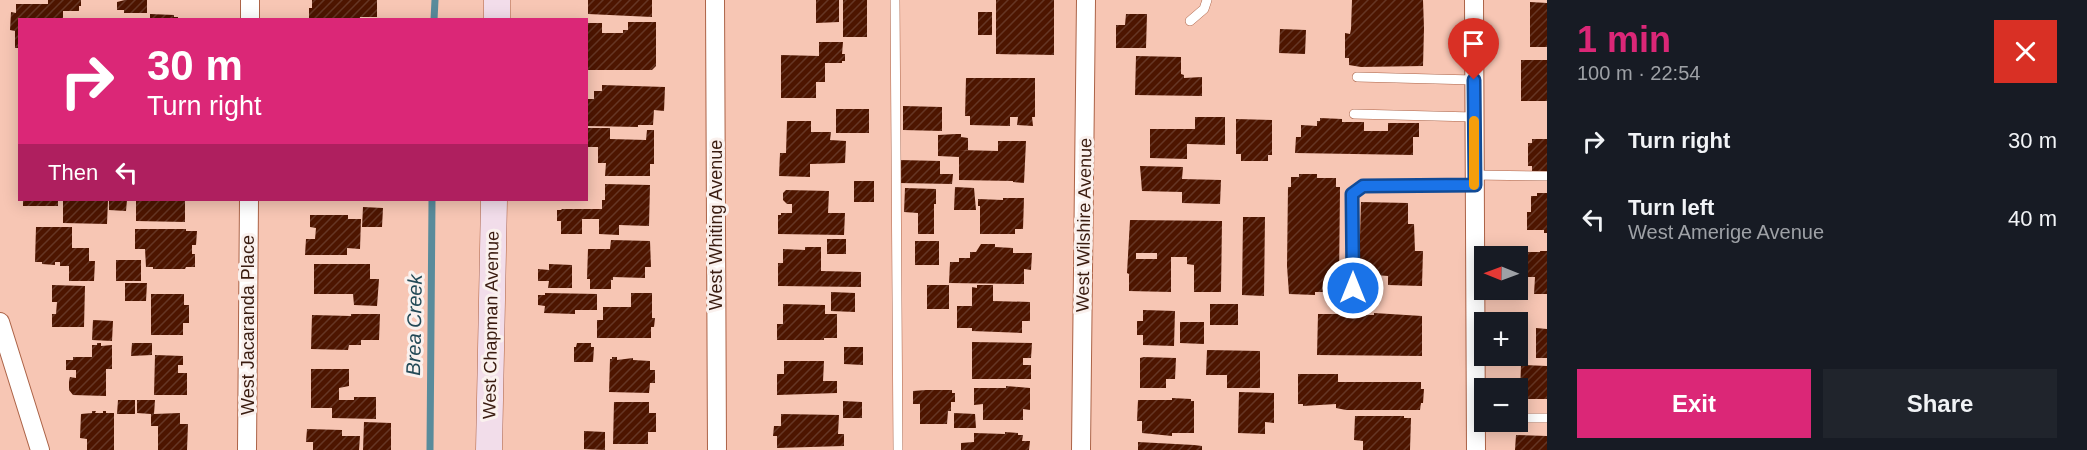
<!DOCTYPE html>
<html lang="en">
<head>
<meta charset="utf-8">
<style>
	:root { --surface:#171b24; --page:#20242c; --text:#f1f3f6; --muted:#9ea1a6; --accent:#db2777 }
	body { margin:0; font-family:Arial,sans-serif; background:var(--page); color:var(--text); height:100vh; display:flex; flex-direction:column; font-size:22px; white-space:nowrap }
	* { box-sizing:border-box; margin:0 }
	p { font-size:20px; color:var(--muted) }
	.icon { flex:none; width:33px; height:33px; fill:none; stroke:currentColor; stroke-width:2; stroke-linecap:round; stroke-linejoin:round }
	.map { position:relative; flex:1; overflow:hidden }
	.panel { display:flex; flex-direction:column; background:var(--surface); width:540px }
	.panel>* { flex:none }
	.top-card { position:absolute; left:18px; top:18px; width:570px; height:183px; border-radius:0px; box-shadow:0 3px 15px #0003; background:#db2777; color:#fff; overflow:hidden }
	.needle { width:39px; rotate:271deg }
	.buttons { position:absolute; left:1474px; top:246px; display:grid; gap:12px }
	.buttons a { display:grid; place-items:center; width:54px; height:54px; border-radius:0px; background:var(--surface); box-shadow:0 3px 15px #0003; font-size:30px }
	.pin { position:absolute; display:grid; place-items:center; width:51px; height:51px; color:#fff; margin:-62px -26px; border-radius:50% 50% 50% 0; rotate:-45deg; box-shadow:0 0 6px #0007 }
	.pin .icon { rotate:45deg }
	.me { position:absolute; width:66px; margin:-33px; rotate:0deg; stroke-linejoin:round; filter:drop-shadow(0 0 4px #0008) }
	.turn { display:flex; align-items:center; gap:21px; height:126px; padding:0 30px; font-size:27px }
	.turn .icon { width:78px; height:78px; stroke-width:2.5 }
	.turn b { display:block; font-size:42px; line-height:51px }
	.then { display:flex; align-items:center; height:57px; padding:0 30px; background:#0003; gap:12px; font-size:22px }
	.round { display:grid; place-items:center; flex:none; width:63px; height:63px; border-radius:0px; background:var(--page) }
	.headline { display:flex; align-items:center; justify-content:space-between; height:102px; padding:0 30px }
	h1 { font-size:36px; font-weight:800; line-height:45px; color:var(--accent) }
	.primary-button { display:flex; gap:12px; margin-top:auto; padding:12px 30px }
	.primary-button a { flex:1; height:69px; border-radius:0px; background:var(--accent); color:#fff; font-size:24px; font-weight:800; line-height:69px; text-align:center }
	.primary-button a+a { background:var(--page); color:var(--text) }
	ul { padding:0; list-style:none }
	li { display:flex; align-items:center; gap:18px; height:78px; padding:0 30px }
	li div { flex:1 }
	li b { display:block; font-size:22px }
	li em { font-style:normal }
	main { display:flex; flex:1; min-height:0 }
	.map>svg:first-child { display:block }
</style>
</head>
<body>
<main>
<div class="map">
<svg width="1547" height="450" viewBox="0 0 1547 450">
	<defs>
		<pattern id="building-hatch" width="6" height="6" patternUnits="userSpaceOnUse" patternTransform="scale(1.5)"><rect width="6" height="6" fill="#4d1500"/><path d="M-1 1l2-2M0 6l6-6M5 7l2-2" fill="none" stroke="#653625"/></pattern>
	</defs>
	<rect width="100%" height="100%" fill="#f7c6b4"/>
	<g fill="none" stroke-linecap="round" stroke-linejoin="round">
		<path stroke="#598b9b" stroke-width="7" d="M434,20L435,0
			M430,450L432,200"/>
	</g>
	<path fill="url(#building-hatch)" fill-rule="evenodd" d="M48,0H81V6H79V11H63V20H20V48H15V31L10,30L11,12L16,13V4H48Z
		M125,0H147V13H124V10H117V2Z
		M312,0H377V17H360V20H309V8H312Z
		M588,0H652V17L588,14Z
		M816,0H839V22L816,23Z
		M843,0H867V37H843Z
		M996,0H1054V55L996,54Z
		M1352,0H1423L1424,28L1423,66L1361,67L1349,65V58H1345V33L1350,34L1351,29Z
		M1530,2L1547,3V47H1530Z
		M978,12H992V35H978Z
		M150,14L174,15V17H178V20H150Z
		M1126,14H1147L1146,48H1116V25H1125Z
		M628,22H656V66L652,70H588L586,23H602V33H623V30H628Z
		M1280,29L1306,30L1305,54L1279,53Z
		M819,42H843L842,54H845V61H842V63H825V82H816V98H781V55L819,56Z
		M1136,56L1181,57V74L1184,75V78L1202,77V96L1135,95Z
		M1521,60H1547V101H1521Z
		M966,78H1035V117H1032L1033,126L1017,125L1018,117H1010V126L970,125V116H965Z
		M602,85L665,87L664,111L654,110L653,125H638V127L587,126V99H594V91H602Z
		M903,106L942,107V131L903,130Z
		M836,109H869V133H836Z
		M1195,117H1225V145L1187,144V159L1150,158V129H1195Z
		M1320,118L1342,119V122H1364V131H1388V123H1419V137H1413V155L1295,153L1296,137H1301V125L1317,126V121H1320Z
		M1236,119L1272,120V155H1268V161H1241V154H1236Z
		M787,121H811V132H831L830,140L846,141L845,163L810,164V177L779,176L780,153H786Z
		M586,128H610V139L646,140L647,130H654V164H650V176H605L606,163H598V147H586Z
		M956,134H961V137L968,138V150H959L998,151V141H1026L1024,183L1013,182V181L959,180V157L938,156V135Z
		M1532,139H1547V171H1532V166H1528V143H1532Z
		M899,160L940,161V174H953L952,184L899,183Z
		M1140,166L1183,167L1182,179L1221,180L1220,204L1182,203V192L1142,191Z
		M1299,174H1317V178H1336V187H1340L1339,283L1336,284L1335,292H1315V295L1289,294L1287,266L1288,187H1291V177H1299Z
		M854,181H874V202H854Z
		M605,184L650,185L649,226L619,225V235L599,234V219H582V234H561V221H557V210H562L561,209H602V200H605Z
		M955,187L974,188L976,210H954Z
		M905,188L936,189V204H934V234H918V213L904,212Z
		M786,190L829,191L828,213H845L844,235L778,234V215H781V213H792V204H787L783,200V193Z
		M1537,193H1547V233H1544V230H1527V212H1531V196H1537Z
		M1003,198H1024L1023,229H1015V234H980V206H978V199L1003,200Z
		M23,200H58V206H23Z
		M63,200H108L107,224L63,223Z
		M109,200H127L126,211L109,210Z
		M136,200H185V222L136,221Z
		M1361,202L1408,203V224H1414L1415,251H1423L1422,286L1388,285V276L1364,274V271H1359Z
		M363,207L383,208L382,227H362Z
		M310,215H348V219H361L360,249L347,248V255H305L306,239H315L316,228L310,227Z
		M1243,217H1265L1264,296L1242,295Z
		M1130,220L1222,221L1221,292H1194V265L1187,264V257H1171V292L1129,291V274L1127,273ZM1136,253H1157V259H1136Z
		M36,227H72V248H89V261H95L94,281H69V266H60V262H55V265L42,264V262H35Z
		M135,229H186V231H197L196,245H192V254H195V267H186L185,269H153V267H146L145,249H135Z
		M827,239H846V254H827Z
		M611,240L650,241L651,267H645V278L613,277V280H611V289H590V279H587L588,249H610Z
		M915,241H939V265H915Z
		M981,244H995V247L1013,248V253H1032L1031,270L1024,269V284L949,283L950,262H959V258H970V252H976Z
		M805,247H821V271L861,272V287L778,286V263H783V249L805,250Z
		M1540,251H1547V294H1534L1535,277H1528V252H1540Z
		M116,260H141V281H116Z
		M314,264H370V279H379L377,306L354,305L353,294H314Z
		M549,264L572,265V288H548L549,281H538V269L549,270Z
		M125,283H147L146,301H125Z
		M52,285L85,286L84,327H52V314H56L57,302H52Z
		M927,285H949V309H927Z
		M977,285H993V301L1030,302V321H1022V333L972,331V328H957V306H972V287L977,288Z
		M831,292L855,293V312L831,311Z
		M545,293L597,294V310H575V314L544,313L545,306L538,305V295H545Z
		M631,293H652V318H655L654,327H651V338H597V320H603V307H631Z
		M151,294H184V305H189V323H183V335H151Z
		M783,304L825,305V314H837V338H824V340H777V324H783Z
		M1210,304H1238V325H1210Z
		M1143,310L1175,311L1174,346L1143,345V335H1137V321H1143Z
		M1337,312L1354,313V315H1374V313L1422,316V356L1317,355L1318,314H1337Z
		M351,314H380L379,340H361V345H349L348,350L311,349L312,315L351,316Z
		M93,320L113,321L112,341L92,340Z
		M1180,322H1204V344L1180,343Z
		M1536,328L1547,329V358H1536Z
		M972,342L1032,343L1031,358H1023V365H1031V379H972Z
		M97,343H101V346L112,345V369H106V396L73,395L69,390V381L70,377L76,378V370H66V360H73V357H92V345H97Z
		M132,343H152V355L131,356Z
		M577,343H591V347H594L593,362H574V347H576Z
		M844,347H863V365L844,364Z
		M1207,350L1260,351V388H1227V375H1206Z
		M155,355L183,356V365H178V373H187V395H154Z
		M612,357H617V360L633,358V360L650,361V370H655V383H650L649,393L609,392L610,359H612Z
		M1144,357L1176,358L1175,379H1166V388H1140V358Z
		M784,361H824L823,381H837V393L777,395V374H784Z
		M1521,365L1547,366V399H1522V395H1520Z
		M311,369H349V386L339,388V400H354V397H376V419L332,418V408H311Z
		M1298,374H1338V382H1421V389H1424L1423,403H1421L1420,410H1346L1336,408V404L1303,406V404H1298Z
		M1006,386L1030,388V410L1023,409V420H983V404L974,405V388H1006Z
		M926,390H952V393H955V402H951V411H948L947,424H920V404H913V391Z
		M1239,392L1274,393V423L1265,422V434L1238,433Z
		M1172,398L1191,399V401H1194V433H1172V436L1142,433V421H1137L1138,400H1172Z
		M118,400H135V414H117Z
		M137,400H155L154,414L180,413V424H188L187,450H158V426H151V414L137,413Z
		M843,401L862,402V418H843Z
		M614,402H649V413H656V432H648V444H613Z
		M92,411H96L95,413H103V411H106V413H114V450H87V439L80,438L81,414L92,413Z
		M954,413L975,414L976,428H954Z
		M781,414L839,415L838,434H844V446L777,448V436H773L774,426H781Z
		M1355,416H1404V418H1411L1410,450H1363V441L1354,440Z
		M364,422L391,423V450H363Z
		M307,429L342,430V436H360L359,450H313V442H306Z
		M584,431L605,432V450L584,449Z
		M1005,432L1018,433V435H1023L1022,441H1030L1029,450H961V443L974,442V433L1005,434Z
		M1516,435L1547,436V450H1515Z
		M1138,442L1194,445L1202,446V450H1138Z"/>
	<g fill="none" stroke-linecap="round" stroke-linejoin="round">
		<defs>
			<path id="lane" d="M895,0L898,450
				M1190,21L1204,9L1207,0
				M1357,77L1474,80
				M1354,114L1474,117
				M1474,175L1547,176
				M1353,288L1352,194L1363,186L1475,185
				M1518,418H1547"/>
			<path id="street" d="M715,0L717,450
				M1474,0L1476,450
				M250,20V0
				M0,322L40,450
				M247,450L249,200
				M1081,450L1086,0"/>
			<path id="secondary" d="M497,20V0
				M489,450L494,200"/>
		</defs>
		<use href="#lane" stroke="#ac6347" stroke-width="10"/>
		<use href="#street" stroke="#ac6347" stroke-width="20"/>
		<use href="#secondary" stroke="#ac6347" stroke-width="27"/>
		<use href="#lane" stroke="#fff" stroke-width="9"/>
		<use href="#street" stroke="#fff" stroke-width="18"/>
		<use href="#secondary" stroke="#f2ddea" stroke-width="26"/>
	</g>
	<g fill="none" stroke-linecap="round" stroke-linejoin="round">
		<defs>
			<path id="route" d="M1353,288L1352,194L1363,186L1475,185L1474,80"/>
		</defs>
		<use href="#route" stroke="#114b97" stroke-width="15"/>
		<use href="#route" stroke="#1a73e8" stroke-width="10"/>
		<path stroke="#f59e0b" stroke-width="10" d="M1474,185V121"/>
	</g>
	<g text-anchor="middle" stroke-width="6" stroke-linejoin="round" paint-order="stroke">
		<g font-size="18" fill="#3a1c10" stroke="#faf1ee">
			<text transform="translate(716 225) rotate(-90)" y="6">West Whiting Avenue</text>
			<text transform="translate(1084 225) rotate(-89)" y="6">West Wilshire Avenue</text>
			<text transform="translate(248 325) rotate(-90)" y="6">West Jacaranda Place</text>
			<text transform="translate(491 325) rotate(-89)" y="6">West Chapman Avenue</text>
		</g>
		<g font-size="20" font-style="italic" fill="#234956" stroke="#faf1ee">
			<text transform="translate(414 325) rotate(-89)" y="7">Brea Creek</text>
		</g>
	</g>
</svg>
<div class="buttons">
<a><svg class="needle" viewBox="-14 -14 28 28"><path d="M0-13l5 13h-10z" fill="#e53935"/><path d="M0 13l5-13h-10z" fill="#9ea1a6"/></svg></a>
<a>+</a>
<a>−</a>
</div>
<div class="pin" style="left:1474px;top:80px;background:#d93025"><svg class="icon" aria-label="arrive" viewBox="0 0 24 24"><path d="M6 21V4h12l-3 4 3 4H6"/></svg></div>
<svg class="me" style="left:1353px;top:288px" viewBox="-20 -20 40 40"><circle r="17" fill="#1a73e8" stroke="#fff" stroke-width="3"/><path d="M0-11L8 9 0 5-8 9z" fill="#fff"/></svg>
<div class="top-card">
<div class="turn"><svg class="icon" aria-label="right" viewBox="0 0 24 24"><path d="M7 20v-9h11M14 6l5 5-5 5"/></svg><div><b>30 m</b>Turn right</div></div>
<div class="then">Then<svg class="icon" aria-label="left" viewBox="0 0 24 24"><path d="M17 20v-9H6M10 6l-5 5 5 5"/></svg></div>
</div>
</div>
<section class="panel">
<div class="headline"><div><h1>1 min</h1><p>100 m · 22:54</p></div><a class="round" style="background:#d93025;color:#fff"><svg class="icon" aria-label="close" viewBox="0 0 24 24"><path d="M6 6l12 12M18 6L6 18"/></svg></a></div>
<ul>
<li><svg class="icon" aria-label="right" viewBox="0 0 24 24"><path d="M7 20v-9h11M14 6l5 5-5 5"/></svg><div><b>Turn right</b></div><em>30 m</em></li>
<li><svg class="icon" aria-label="left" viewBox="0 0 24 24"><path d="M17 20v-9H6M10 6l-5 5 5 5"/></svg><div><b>Turn left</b><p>West Amerige Avenue</p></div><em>40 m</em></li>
</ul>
<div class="primary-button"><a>Exit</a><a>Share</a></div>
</section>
</main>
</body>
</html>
